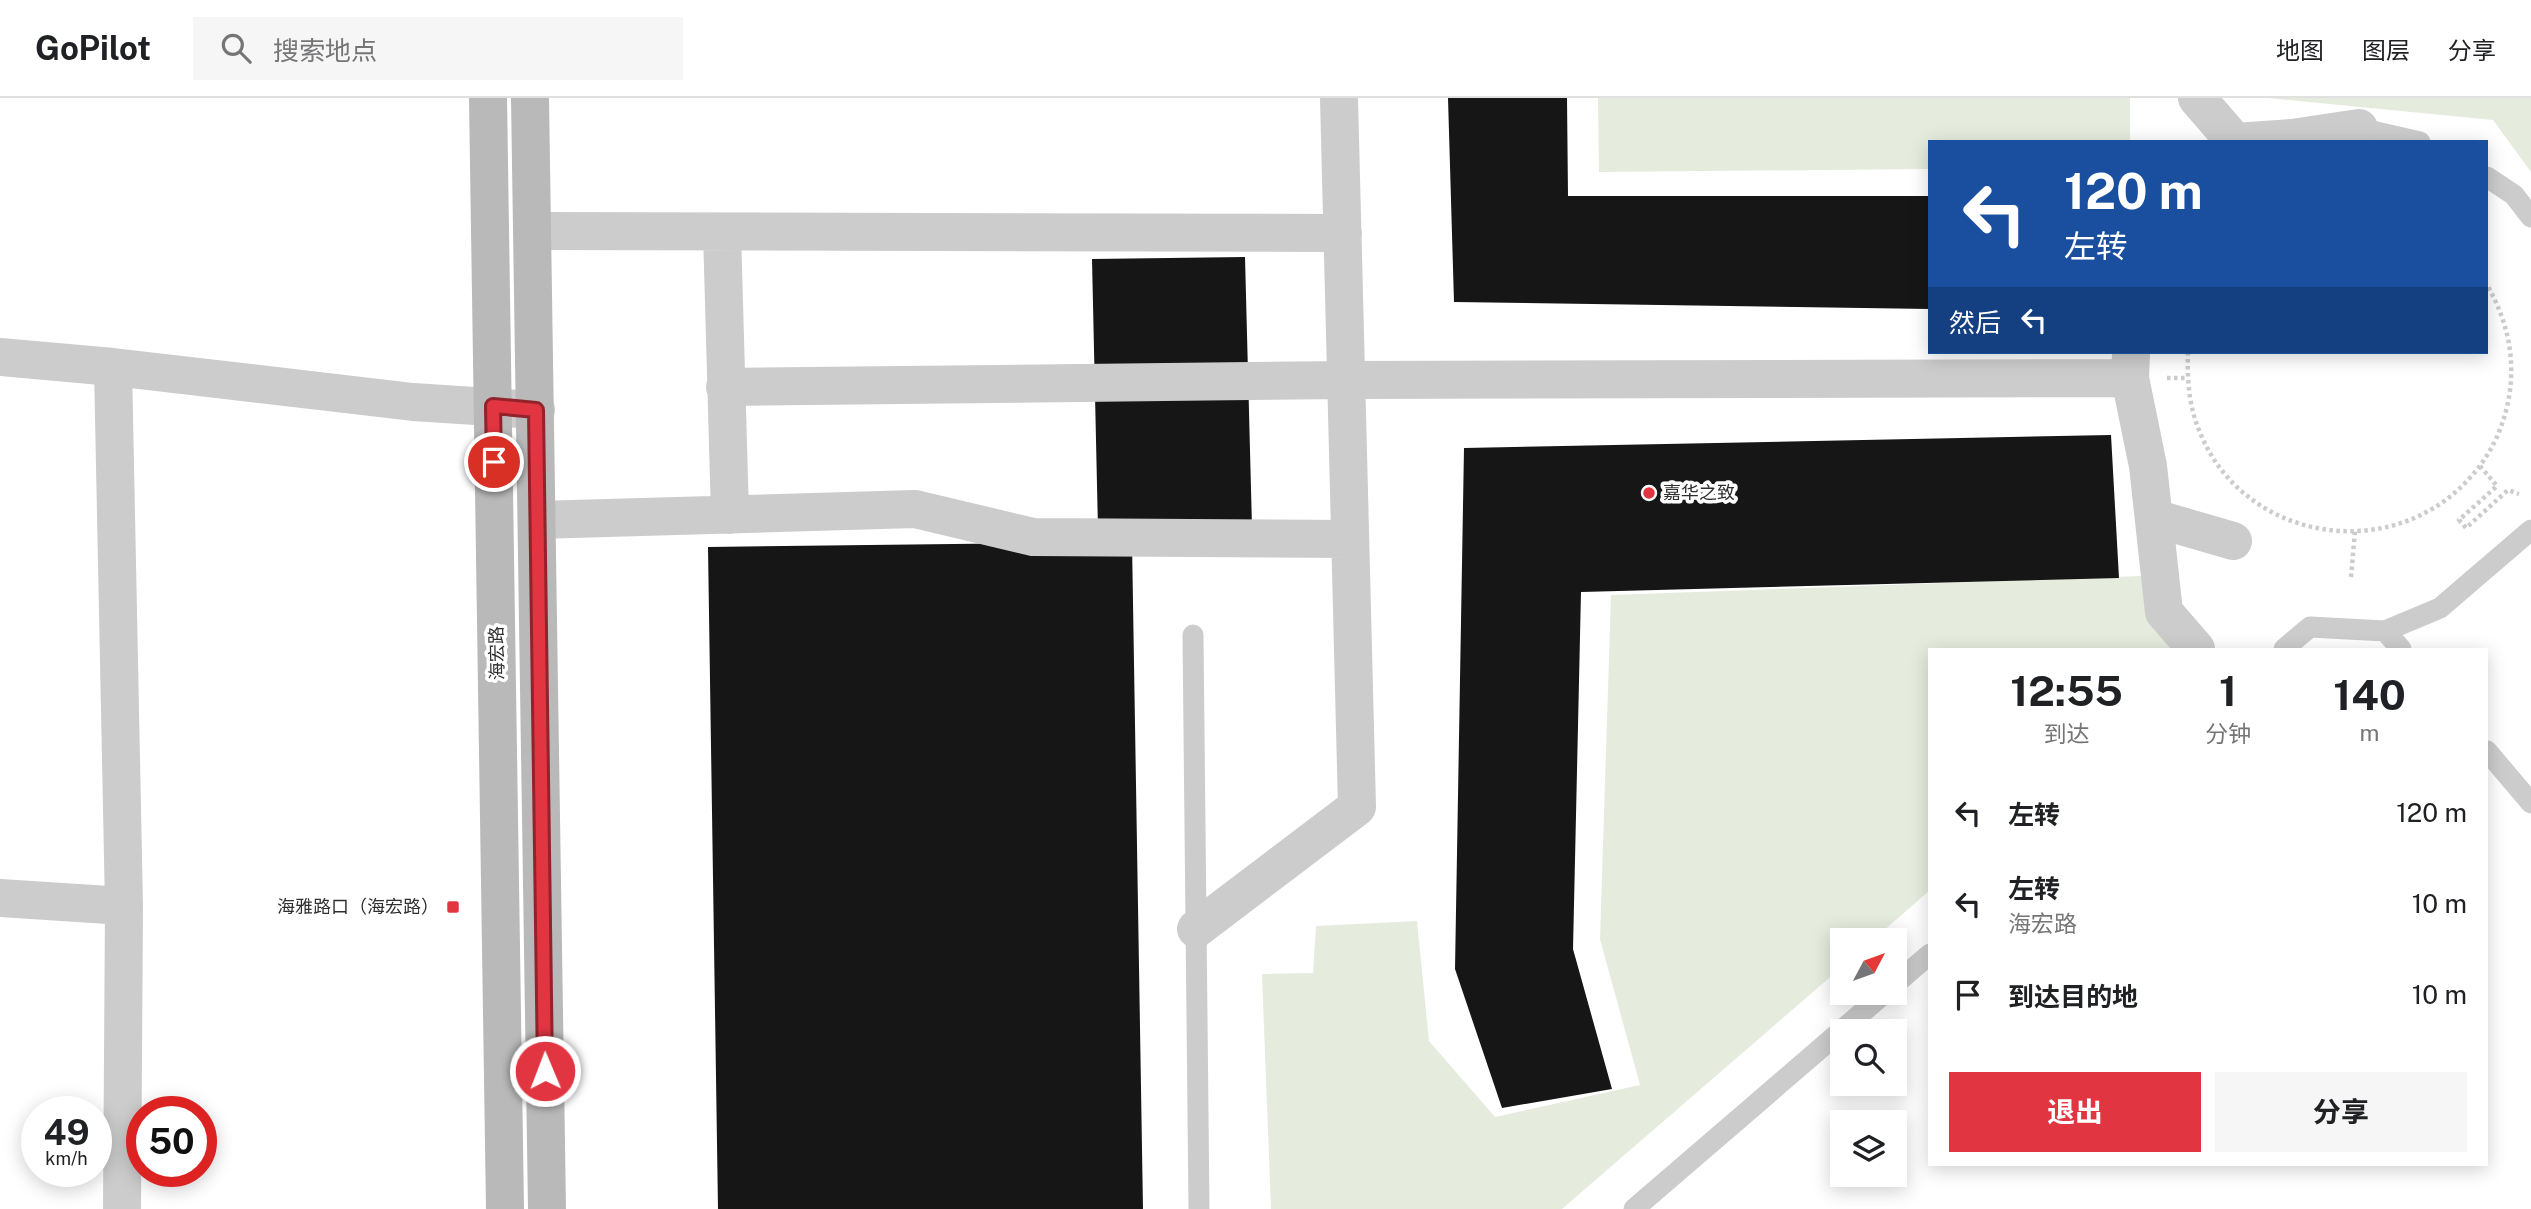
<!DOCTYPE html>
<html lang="zh">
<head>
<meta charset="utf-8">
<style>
	:root { --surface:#fff; --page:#f6f6f6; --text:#202124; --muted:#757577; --line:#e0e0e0; --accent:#e13542 }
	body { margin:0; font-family:"Public Sans","Noto Sans SC",sans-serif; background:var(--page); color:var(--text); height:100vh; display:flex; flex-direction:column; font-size:26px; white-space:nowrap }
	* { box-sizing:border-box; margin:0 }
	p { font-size:23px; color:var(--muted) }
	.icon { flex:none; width:38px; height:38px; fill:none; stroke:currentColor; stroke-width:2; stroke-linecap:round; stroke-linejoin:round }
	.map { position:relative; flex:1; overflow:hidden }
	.drawer { position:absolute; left:1928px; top:550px; width:560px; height:518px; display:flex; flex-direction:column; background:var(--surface); border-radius:0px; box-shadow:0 4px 18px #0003 }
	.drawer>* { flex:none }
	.banner { position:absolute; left:1928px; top:42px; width:560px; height:214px; border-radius:0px; box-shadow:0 4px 18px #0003; background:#1a4fa0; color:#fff; overflow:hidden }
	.needle { width:46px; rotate:49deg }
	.controls { position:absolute; left:1830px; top:830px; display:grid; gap:14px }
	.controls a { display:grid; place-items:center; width:77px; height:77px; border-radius:0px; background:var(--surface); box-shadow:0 4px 18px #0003; font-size:35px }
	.speed { position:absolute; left:21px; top:998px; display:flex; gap:14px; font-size:35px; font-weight:700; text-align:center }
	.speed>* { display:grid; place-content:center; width:91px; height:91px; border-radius:50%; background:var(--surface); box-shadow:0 4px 18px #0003; line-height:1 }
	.speed small { font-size:18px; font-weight:400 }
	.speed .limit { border:10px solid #d22; background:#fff; color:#111 }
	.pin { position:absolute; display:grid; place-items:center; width:60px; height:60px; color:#fff; margin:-30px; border:4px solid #fff; border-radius:50%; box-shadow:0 2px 7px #0007 }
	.me { position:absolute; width:77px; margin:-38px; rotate:359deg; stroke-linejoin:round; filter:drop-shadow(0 0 5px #0008) }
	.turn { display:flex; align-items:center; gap:24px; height:147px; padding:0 21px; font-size:32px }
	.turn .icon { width:91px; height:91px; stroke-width:2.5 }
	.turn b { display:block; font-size:49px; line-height:60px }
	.then { display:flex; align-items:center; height:66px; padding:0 21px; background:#0003; gap:14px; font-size:26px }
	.eta { display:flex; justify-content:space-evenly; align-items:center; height:119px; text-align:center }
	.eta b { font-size:42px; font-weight:700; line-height:49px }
	.primary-button { display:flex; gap:14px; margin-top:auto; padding:14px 21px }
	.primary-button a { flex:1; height:80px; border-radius:0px; background:var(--accent); color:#fff; font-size:28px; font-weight:700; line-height:80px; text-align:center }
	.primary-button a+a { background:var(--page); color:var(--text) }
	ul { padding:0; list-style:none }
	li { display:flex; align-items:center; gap:21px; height:91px; padding:0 21px }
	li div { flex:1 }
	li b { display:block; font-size:26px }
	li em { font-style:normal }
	header { display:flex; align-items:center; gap:42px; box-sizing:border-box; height:98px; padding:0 35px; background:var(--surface); border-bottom:2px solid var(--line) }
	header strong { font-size:33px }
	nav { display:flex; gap:38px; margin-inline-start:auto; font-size:24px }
	.search { width:490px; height:63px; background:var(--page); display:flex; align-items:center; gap:18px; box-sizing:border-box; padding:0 24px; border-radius:0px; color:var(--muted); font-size:26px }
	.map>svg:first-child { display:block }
</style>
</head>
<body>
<header>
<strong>GoPilot</strong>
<div class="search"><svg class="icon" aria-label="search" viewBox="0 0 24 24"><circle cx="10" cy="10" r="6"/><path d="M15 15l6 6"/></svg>搜索地点</div>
<nav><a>地图</a><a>图层</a><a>分享</a></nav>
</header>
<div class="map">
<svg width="2531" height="1111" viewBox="0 0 2531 1111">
	<rect width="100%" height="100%" fill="#fff"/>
	<path fill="#e5ecdd" d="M1598,0H2130V44H1930V71L1599,74Z
		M2268,0H2531V74L2493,22Z
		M2141,478L2176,551H1930V792L1873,842H1843V868L1562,1111H1271L1262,876L1313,875L1316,828L1417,823L1429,943L1495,1019L1640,987L1600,841L1611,497Z"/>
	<path fill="#161616" d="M1448,0H1567L1568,98H1930V211L1454,204Z
		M1245,159L1252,429L1098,432L1092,161Z
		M2111,337L2119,480L1581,494L1573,851L1612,991L1502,1010L1455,871L1464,350Z
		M1132,444L1143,1111H718L708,449Z"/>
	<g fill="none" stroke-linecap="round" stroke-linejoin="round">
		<path stroke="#ccc" stroke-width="4.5" stroke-dasharray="3.5 3.5" stroke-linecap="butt" d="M2188,254C2187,283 2189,310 2201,337C2246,443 2389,466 2467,383C2487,362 2500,338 2507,309C2517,266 2509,225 2487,187
			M2167,280H2187
			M2480,368L2497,388L2459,422L2466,430L2508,392L2519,396
			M2351,479L2355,433"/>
		<path stroke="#ccc" stroke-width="21" d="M2359,30L2420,44
			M2487,79L2514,97L2531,119
			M2385,533L2401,551
			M1193,537L1199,1111
			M2284,551L2310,529L2385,533L2440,510L2531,432
			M2487,653L2531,705
			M1895,886L1930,856
			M1634,1111L1886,894"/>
		<path stroke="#ccc" stroke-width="38" d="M2197,0L2235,44L2292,40L2359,30
			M532,133L1343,135
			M722,134L730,417
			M2131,256L2130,280L2148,368L2164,514L2196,551
			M0,259L113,269L413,304L536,312
			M113,269L124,808L122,1111
			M725,289L1347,282L2130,280
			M2154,420L2233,443
			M537,422L915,411L1033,439L1350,441
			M0,800L124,808
			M1196,831L1357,709L1339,0"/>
		<path stroke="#b9b9b9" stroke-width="38" d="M488,0L505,1111
			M530,0L547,1111"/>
	</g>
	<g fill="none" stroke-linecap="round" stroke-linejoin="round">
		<defs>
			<path id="route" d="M494,364L493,308L536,312L545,973"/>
		</defs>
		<use href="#route" stroke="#92222b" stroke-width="18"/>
		<use href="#route" stroke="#e13542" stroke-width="12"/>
	</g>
	<g fill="#e13542" stroke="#fff" stroke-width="2.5">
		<circle cx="1649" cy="395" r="7"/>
		<rect x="446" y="802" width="14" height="14" rx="3.5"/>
	</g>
	<g text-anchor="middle" stroke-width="7" stroke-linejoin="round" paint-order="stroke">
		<g font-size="18" fill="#2f2f2f" stroke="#fff" text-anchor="start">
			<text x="1663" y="401">嘉华之致</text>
			<text x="439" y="815" text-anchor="end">海雅路口（海宏路）</text>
		</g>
		<g font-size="18" fill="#2f2f2f" stroke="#fff">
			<text transform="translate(497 555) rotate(-91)" y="6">海宏路</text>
		</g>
	</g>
</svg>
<div class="controls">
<a><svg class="needle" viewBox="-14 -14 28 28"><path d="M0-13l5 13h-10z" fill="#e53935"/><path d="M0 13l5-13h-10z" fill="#757577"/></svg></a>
<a><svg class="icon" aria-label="search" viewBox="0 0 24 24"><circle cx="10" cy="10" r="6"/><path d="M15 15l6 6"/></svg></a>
<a><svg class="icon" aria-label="layers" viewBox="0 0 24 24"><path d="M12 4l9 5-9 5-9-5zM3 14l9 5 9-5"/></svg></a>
</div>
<div class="speed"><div>49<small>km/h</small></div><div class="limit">50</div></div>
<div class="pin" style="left:494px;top:364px;background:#d93025"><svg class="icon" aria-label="arrive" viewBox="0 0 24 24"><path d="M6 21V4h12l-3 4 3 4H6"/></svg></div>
<svg class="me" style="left:545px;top:973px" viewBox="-20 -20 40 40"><circle r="17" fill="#e13542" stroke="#fff" stroke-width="3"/><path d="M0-11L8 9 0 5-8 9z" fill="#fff"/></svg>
<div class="banner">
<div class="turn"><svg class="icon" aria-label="left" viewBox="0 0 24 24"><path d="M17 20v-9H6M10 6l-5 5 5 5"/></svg><div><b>120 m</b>左转</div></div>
<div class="then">然后<svg class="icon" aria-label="left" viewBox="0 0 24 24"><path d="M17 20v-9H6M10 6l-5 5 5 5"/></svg></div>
</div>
<section class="drawer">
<div class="eta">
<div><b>12:55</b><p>到达</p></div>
<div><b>1</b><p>分钟</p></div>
<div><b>140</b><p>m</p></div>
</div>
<ul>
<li><svg class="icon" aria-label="left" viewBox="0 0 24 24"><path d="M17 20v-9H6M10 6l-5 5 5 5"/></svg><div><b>左转</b></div><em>120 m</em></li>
<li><svg class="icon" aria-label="left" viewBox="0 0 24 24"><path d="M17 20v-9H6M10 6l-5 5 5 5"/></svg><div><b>左转</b><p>海宏路</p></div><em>10 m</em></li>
<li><svg class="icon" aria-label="arrive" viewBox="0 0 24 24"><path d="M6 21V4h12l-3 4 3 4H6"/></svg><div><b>到达目的地</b></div><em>10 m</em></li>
</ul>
<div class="primary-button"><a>退出</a><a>分享</a></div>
</section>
</div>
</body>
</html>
